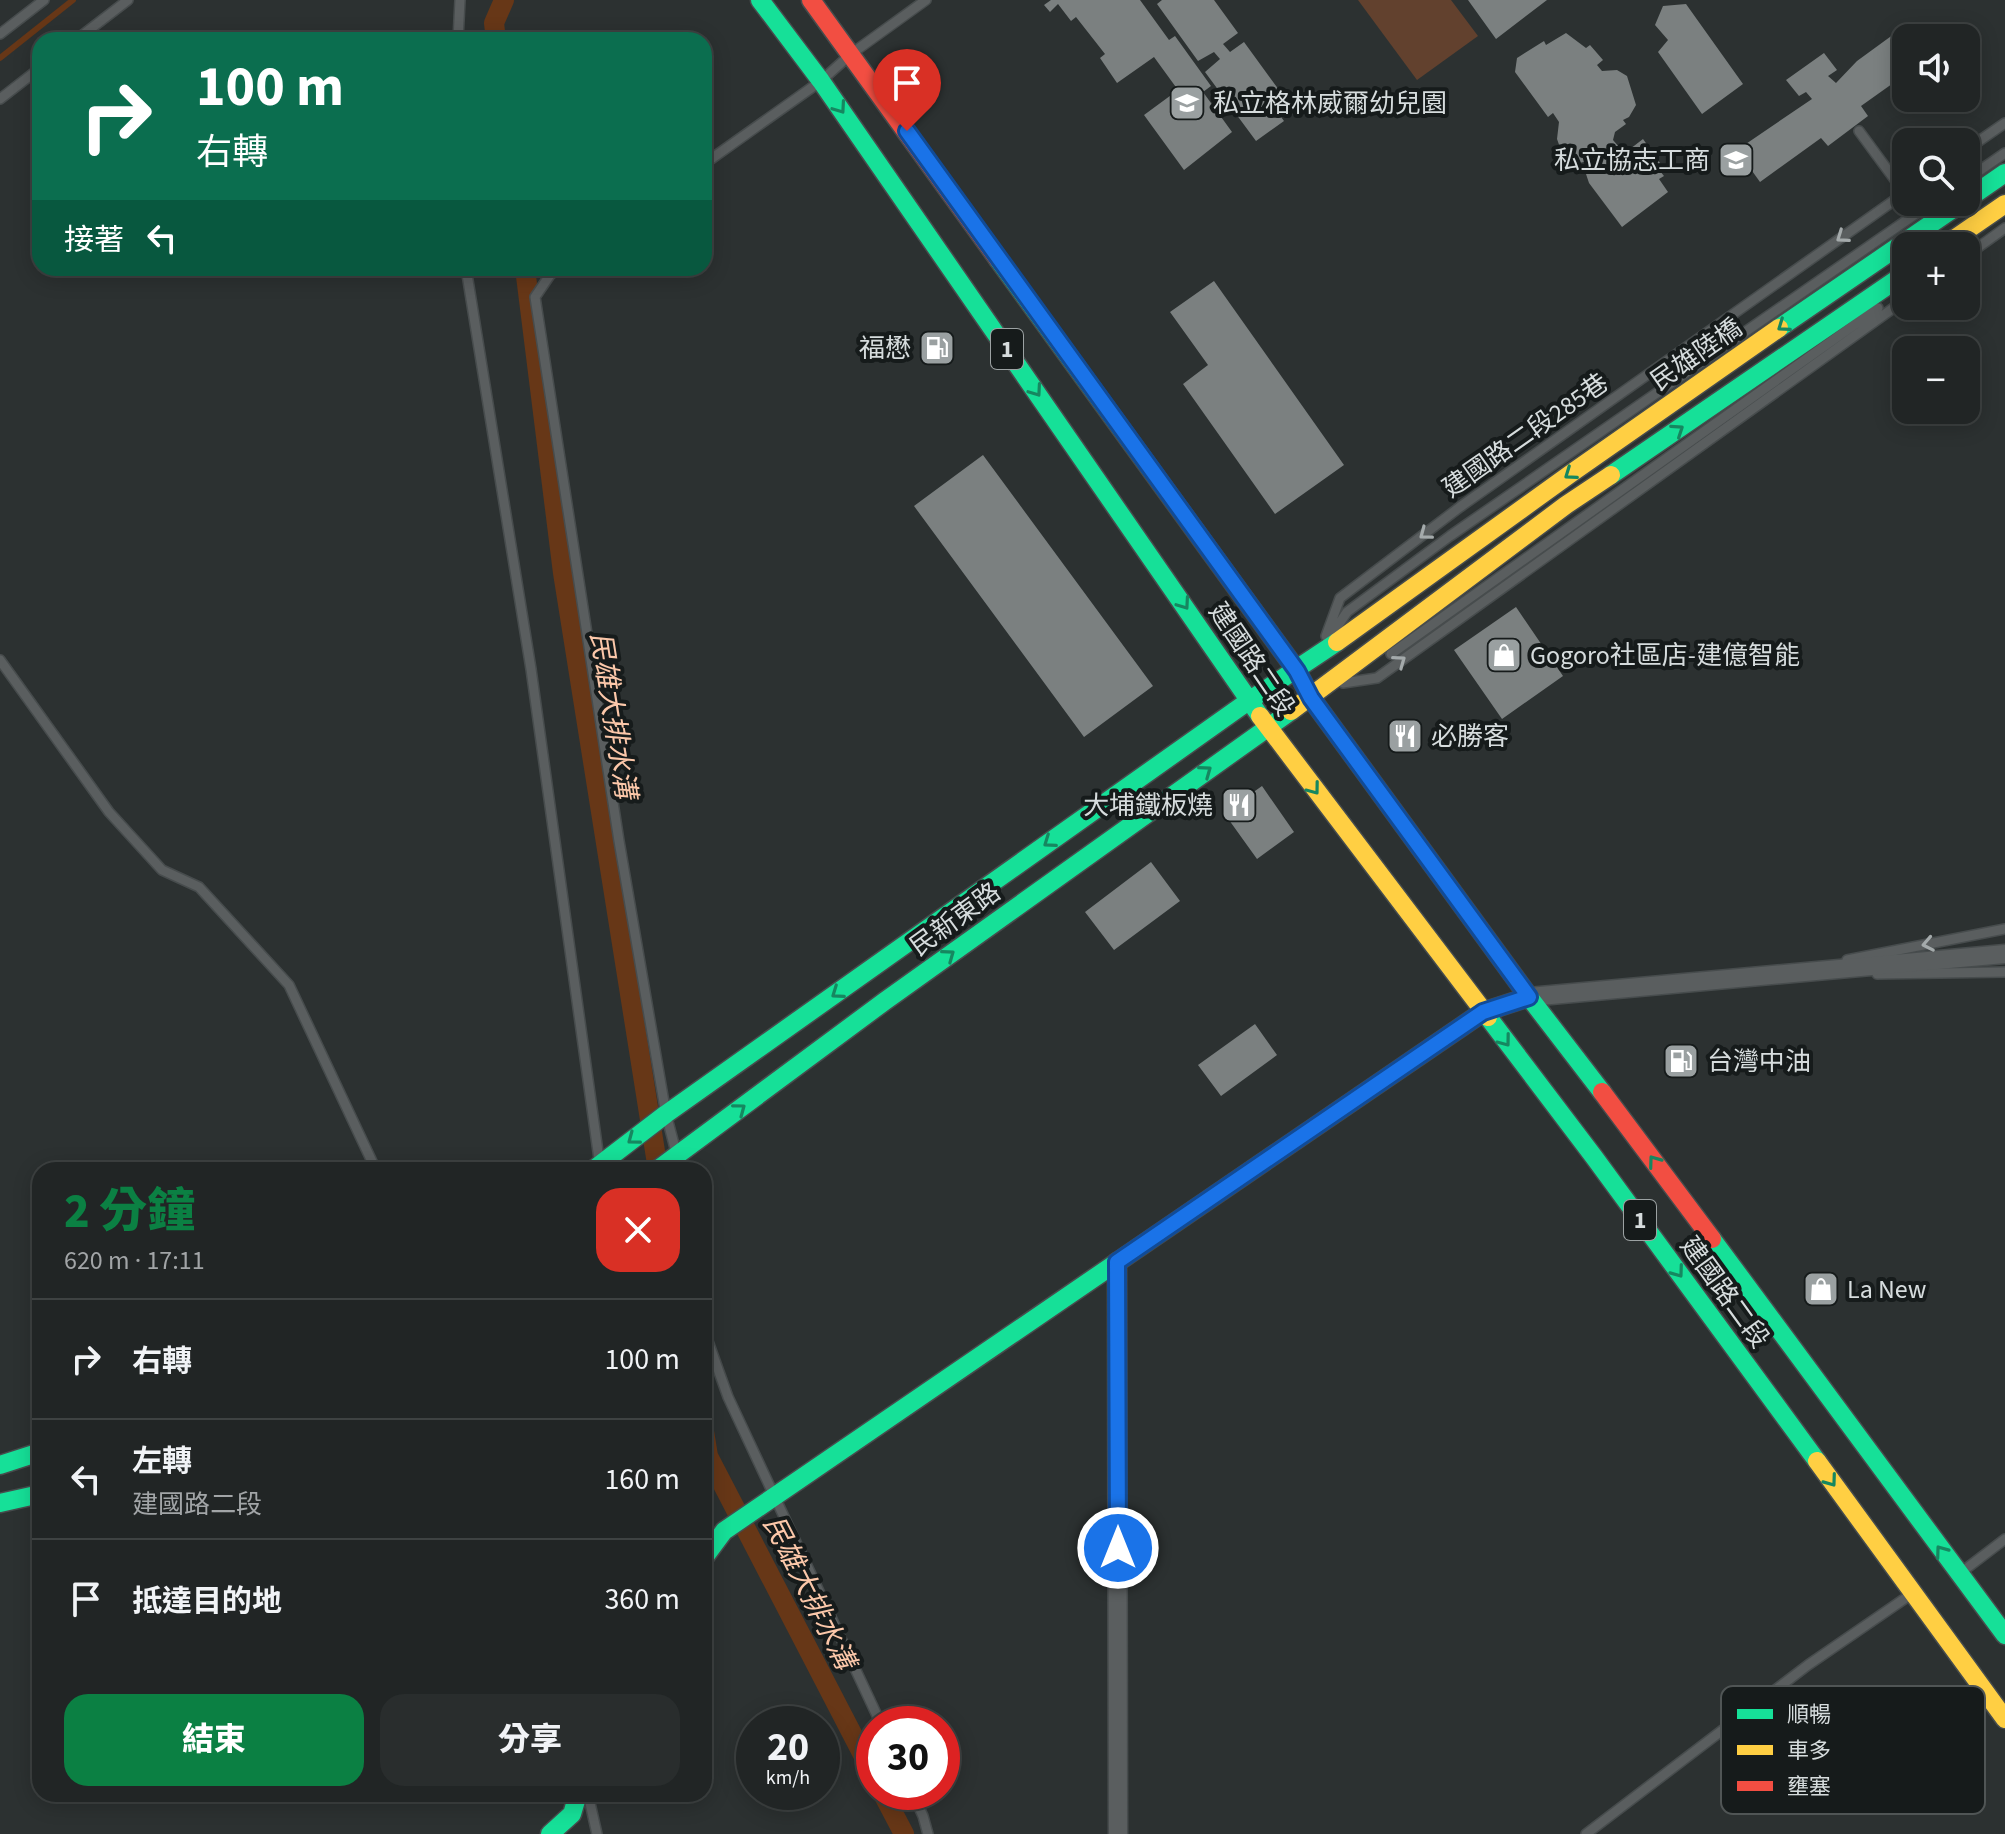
<!DOCTYPE html>
<html lang="zh-TW">
<head>
<meta charset="utf-8">
<style>
	:root { --surface:#212525; --page:#292d2d; --text:#f1f3f6; --muted:#a2a5a7; --line:#3e4242; --accent:#0b8043 }
	body { margin:0; font-family:"Source Sans 3","Noto Sans TC",sans-serif; background:var(--page); color:var(--text); height:100vh; display:flex; flex-direction:column; font-size:30px; white-space:nowrap }
	* { box-sizing:border-box; margin:0 }
	p { font-size:26px; color:var(--muted) }
	.icon { flex:none; width:44px; height:44px; fill:none; stroke:currentColor; stroke-width:2; stroke-linecap:round; stroke-linejoin:round }
	.map { position:relative; flex:1; overflow:hidden }
	.side { position:absolute; left:32px; top:1162px; width:680px; height:640px; display:flex; flex-direction:column; background:var(--surface); border-radius:24px; box-shadow:0 4px 20px #0003,0 0 0 2px var(--line) }
	.side>* { flex:none }
	.hud { position:absolute; left:32px; top:32px; width:680px; height:244px; border-radius:24px; box-shadow:0 4px 20px #0003,0 0 0 2px var(--line); background:#0b6e4f; color:#fff; overflow:hidden }
	.tools { position:absolute; left:1892px; top:24px; display:grid; gap:16px }
	.tools a { display:grid; place-items:center; width:88px; height:88px; border-radius:16px; background:var(--surface); box-shadow:0 4px 20px #0003,0 0 0 2px var(--line); font-size:40px }
	.speed { position:absolute; left:736px; top:1706px; display:flex; gap:16px; font-size:40px; font-weight:700; text-align:center }
	.speed>* { display:grid; place-content:center; width:104px; height:104px; border-radius:50%; background:var(--surface); box-shadow:0 4px 20px #0003,0 0 0 2px var(--line); line-height:1 }
	.speed small { font-size:20px; font-weight:400 }
	.speed .limit { border:12px solid #d22; background:#fff; color:#111 }
	.pin { position:absolute; display:grid; place-items:center; width:68px; height:68px; color:#fff; margin:-82px -34px; border-radius:50% 50% 50% 0; rotate:-45deg; box-shadow:0 0 8px #0007 }
	.pin .icon { rotate:45deg }
	.me { position:absolute; width:88px; margin:-44px; rotate:0deg; stroke-linejoin:round; filter:drop-shadow(0 0 6px #0008) }
	.turn { display:flex; align-items:center; gap:28px; height:168px; padding:0 32px; font-size:36px }
	.turn .icon { width:104px; height:104px; stroke-width:2.5 }
	.turn b { display:block; font-size:56px; line-height:68px }
	.then { display:flex; align-items:center; height:76px; padding:0 32px; background:#0003; gap:16px; font-size:30px }
	.round { display:grid; place-items:center; flex:none; width:84px; height:84px; border-radius:24px; background:var(--page) }
	.summary { display:flex; align-items:center; justify-content:space-between; height:136px; padding:0 32px }
	h1 { font-size:48px; font-weight:800; line-height:60px; color:var(--accent) }
	.cta { display:flex; gap:16px; margin-top:auto; padding:16px 32px }
	.cta a { flex:1; height:92px; border-radius:24px; background:var(--accent); color:#fff; font-size:32px; font-weight:800; line-height:92px; text-align:center }
	.cta a+a { background:var(--page); color:var(--text) }
	ul { padding:0; list-style:none }
	li { display:flex; align-items:center; gap:24px; height:120px; padding:0 32px; border-top:2px solid var(--line) }
	li div { flex:1 }
	li b { display:block; font-size:30px }
	li em { font-style:normal }
	.map>svg:first-child { display:block }
</style>
</head>
<body>
<div class="map">
<svg width="2005" height="1834" viewBox="0 0 2005 1834">
	<rect width="100%" height="100%" fill="#2c3131"/>
	<path fill="#62412e" d="M1358,0H1451L1478,36L1417,80Z"/>
	<g fill="none" stroke-linecap="round" stroke-linejoin="round">
		<path stroke="#673717" stroke-width="6" d="M0,58L73,0"/>
		<path stroke="#673717" stroke-width="20" d="M496,40L494,23L504,0
			M525,268L563,573L658,1170
			M704,1431L708,1456L874,1776
			M882,1792L904,1834"/>
	</g>
	<path fill="#7b8080" d="M1051,0H1140L1169,40L1175,36L1211,86L1203,92L1232,132L1184,170L1144,115L1178,90L1154,57L1117,83L1100,58L1105,54L1076,17L1071,21L1058,4L1050,12L1044,5Z
		M1162,0H1214L1238,33L1223,44L1230,52L1244,42L1279,90L1268,99L1284,121L1256,141L1205,72L1220,59L1214,52L1198,61L1157,4Z
		M1468,0H1547L1496,39Z
		M1686,4L1743,84L1702,114L1658,52L1668,40L1655,25L1663,6Z
		M1905,26L1914,38H1906V74L1861,106L1868,116L1828,146L1821,138L1760,182L1737,150L1812,99L1806,92L1799,96L1786,80L1824,53L1837,70L1828,76L1836,83L1857,61Z
		M1566,33L1586,48L1590,45L1603,60L1597,65L1602,71L1617,70L1627,76L1636,105L1629,117L1623,120L1626,124L1615,132L1613,140L1619,147L1630,149L1643,139L1660,163L1656,166L1664,176L1659,179L1668,192L1622,227L1589,183L1586,174L1594,167L1589,161L1574,164L1563,156L1557,139L1559,122L1553,113L1548,117L1515,72L1517,58L1544,41L1546,45Z
		M1214,281L1344,465L1275,514L1183,384L1208,365L1170,312Z
		M983,455L1153,686L1084,737L914,506Z
		M1516,607L1563,676L1502,719L1454,650Z
		M1262,786L1294,832L1257,859L1224,813Z
		M1151,862L1180,901L1114,950L1085,912Z
		M1255,1024L1277,1055L1221,1096L1198,1065Z"/>
	<g fill="none" stroke-linecap="round" stroke-linejoin="round">
		<defs>
			<path id="lane" d="M0,34L44,0
				M76,40L128,0
				M458,40L460,0
				M0,99L40,68
				M1859,131L1898,184L1903,195
				M1966,150L2005,123
				M704,164L821,81L851,54L926,0
				M1966,180L2005,153
				M1966,256L2005,228
				M466,268L531,669L599,1159
				M559,268L550,275L535,297L619,841L666,1114L676,1152
				M1333,633L1347,612L1450,536L1933,202
				M1326,636L1340,598L1460,507L1906,192
				M1391,654L1878,308
				M0,660L109,812L162,870L199,887L289,985L376,1170
				M1343,683L1377,678L1906,299
				M1847,960L2005,929
				M1877,974L2005,972
				M704,1330L728,1397L881,1724
				M1963,1571L2005,1539
				M912,1792L923,1816L928,1834
				M588,1794L597,1834
				M1586,1834L1808,1665L1910,1595"/>
			<path id="street" d="M1483,1012L1529,997L2005,954
				M1117,1262L1118,1834"/>
			<path id="fast" d="M760,0L821,81L1260,716
				M1966,200L2005,173
				M998,259L1297,671L1311,698L1529,997L1602,1092
				M1779,328L1963,202
				M1611,475L1906,273
				M1488,1017L1594,1157L1817,1461
				M593,1170L666,1114L1250,700L1337,642
				M657,1170L885,1001L1291,711
				M1712,1239L2005,1635
				M0,1465L40,1452
				M0,1503L40,1494
				M704,1558L724,1531L1483,1012
				M550,1834L572,1814L578,1794"/>
			<path id="slow" d="M1944,246L2005,204
				M1337,642L1573,472L1779,328
				M1291,711L1566,505L1611,475
				M1260,716L1488,1017
				M1817,1461L2005,1719"/>
			<path id="jam" d="M811,0L998,259
				M1602,1092L1712,1239"/>
		</defs>
		<use href="#lane" stroke="#474c4d" stroke-width="12"/>
		<use href="#street" stroke="#474c4d" stroke-width="21"/>
		<use href="#fast" stroke="#474c4d" stroke-width="21"/>
		<use href="#slow" stroke="#474c4d" stroke-width="21"/>
		<use href="#jam" stroke="#474c4d" stroke-width="21"/>
		<use href="#lane" stroke="#5a5e5f" stroke-width="9"/>
		<use href="#street" stroke="#5a5e5f" stroke-width="18"/>
		<use href="#fast" stroke="#16e098" stroke-width="18"/>
		<use href="#slow" stroke="#ffcf43" stroke-width="18"/>
		<use href="#jam" stroke="#f24e42" stroke-width="18"/>
	</g>
	<defs><path id="oneway-chevron" d="M-2-3.5L2.5 0L-2 3.5" fill="none" stroke-width="1.6" stroke-linecap="round" stroke-linejoin="round" transform="scale(2)"/></defs>
	<g stroke="#168760">
		<use href="#oneway-chevron" transform="translate(840 108) rotate(55)"/>
		<use href="#oneway-chevron" transform="translate(1783 326) rotate(145)"/>
		<use href="#oneway-chevron" transform="translate(1036 391) rotate(55)"/>
		<use href="#oneway-chevron" transform="translate(1678 430) rotate(-34)"/>
		<use href="#oneway-chevron" transform="translate(1570 474) rotate(145)"/>
		<use href="#oneway-chevron" transform="translate(1184 604) rotate(55)"/>
		<use href="#oneway-chevron" transform="translate(1206 771) rotate(-36)"/>
		<use href="#oneway-chevron" transform="translate(1314 789) rotate(53)"/>
		<use href="#oneway-chevron" transform="translate(1049 842) rotate(145)"/>
		<use href="#oneway-chevron" transform="translate(949 955) rotate(-36)"/>
		<use href="#oneway-chevron" transform="translate(837 993) rotate(145)"/>
		<use href="#oneway-chevron" transform="translate(1505 1041) rotate(53)"/>
		<use href="#oneway-chevron" transform="translate(740 1109) rotate(-37)"/>
		<use href="#oneway-chevron" transform="translate(633 1139) rotate(143)"/>
		<use href="#oneway-chevron" transform="translate(1654 1161) rotate(-126)"/>
		<use href="#oneway-chevron" transform="translate(1678 1272) rotate(54)"/>
		<use href="#oneway-chevron" transform="translate(1831 1481) rotate(54)"/>
		<use href="#oneway-chevron" transform="translate(1941 1551) rotate(-126)"/>
	</g>
	<g stroke="#a4aaab">
		<use href="#oneway-chevron" transform="translate(1842 237) rotate(145)"/>
		<use href="#oneway-chevron" transform="translate(1425 534) rotate(143)"/>
		<use href="#oneway-chevron" transform="translate(1400 661) rotate(-36)"/>
		<use href="#oneway-chevron" transform="translate(1928 944) rotate(169)"/>
	</g>
	<g fill="none" stroke-linecap="round" stroke-linejoin="round">
		<defs>
			<path id="route" d="M907,131L1297,671L1311,698L1529,997L1483,1012L1117,1262L1118,1548"/>
		</defs>
		<use href="#route" stroke="#114b97" stroke-width="20"/>
		<use href="#route" stroke="#1a73e8" stroke-width="14"/>
	</g>
	<defs>
		<symbol id="school-square" viewBox="-11 -11 22 22"><rect x="-9" y="-9" width="18" height="18" rx="4" fill="#9aa0a1" stroke="#161b1b"/><path d="M0-5L7-2L0 1L-7-2ZM-4 1L0 2.5L4 1V4Q0 6-4 4Z" fill="#fff"/></symbol>
		<symbol id="fuel-square" viewBox="-11 -11 22 22"><rect x="-9" y="-9" width="18" height="18" rx="4" fill="#9aa0a1" stroke="#161b1b"/><path d="M-5.5-6h7V0h2V4h1.3V-2.5L3-4.5l.8-.8L6-3V5H2.5V1h-1V6h-7ZM-4.2-4.7v3.2H.2V-4.7Z" fill="#fff"/></symbol>
		<symbol id="shop-square" viewBox="-11 -11 22 22"><rect x="-9" y="-9" width="18" height="18" rx="4" fill="#9aa0a1" stroke="#161b1b"/><path d="M-5-2.5h2.3a2.7 3.5 0 0 1 5.4 0H5L5.5 6h-11ZM-1.5-2.5h3a1.5 2.3 0 0 0-3 0Z" fill="#fff"/></symbol>
		<symbol id="restaurant-square" viewBox="-11 -11 22 22"><rect x="-9" y="-9" width="18" height="18" rx="4" fill="#9aa0a1" stroke="#161b1b"/><path d="M-5-6h1v4h1v-4h1v4h1v-4h1v5L-1.5 .5V6h-2V.5L-5-1ZM5-6V6H3V1.5H1.5Q1.5-4 5-6Z" fill="#fff"/></symbol>
	</defs>
	<g fill-rule="evenodd">
		<use href="#school-square" x="1167" y="83" width="40" height="40"/>
		<use href="#school-square" x="1716" y="140" width="40" height="40"/>
		<use href="#fuel-square" x="917" y="328" width="40" height="40"/>
		<use href="#shop-square" x="1484" y="635" width="40" height="40"/>
		<use href="#restaurant-square" x="1385" y="716" width="40" height="40"/>
		<use href="#restaurant-square" x="1219" y="785" width="40" height="40"/>
		<use href="#fuel-square" x="1661" y="1041" width="40" height="40"/>
		<use href="#shop-square" x="1801" y="1269" width="40" height="40"/>
	</g>
	<g text-anchor="middle" stroke-width="8" stroke-linejoin="round" paint-order="stroke">
		<g fill="#161b1b" stroke="#9ca2a3" stroke-width="2">
			<rect x="991" y="329" width="32" height="40" rx="6"/>
			<rect x="1624" y="1200" width="32" height="40" rx="6"/>
		</g>
		<g font-size="24" font-weight="bold" fill="#d6dcdd">
			<text x="1007" y="357">1</text>
			<text x="1640" y="1228">1</text>
		</g>
		<g font-size="26" fill="#d6dcdd" stroke="#161b1b" text-anchor="start">
			<text x="1213" y="112">私立格林威爾幼兒園</text>
			<text x="1710" y="169" text-anchor="end">私立協志工商</text>
			<text x="911" y="357" text-anchor="end">福懋</text>
			<text x="1530" y="664">Gogoro社區店-建億智能</text>
			<text x="1431" y="745">必勝客</text>
			<text x="1213" y="814" text-anchor="end">大埔鐵板燒</text>
			<text x="1707" y="1070">台灣中油</text>
			<text x="1847" y="1298">La New</text>
		</g>
		<g font-size="26" fill="#d6dcdd" stroke="#161b1b">
			<text transform="translate(1696 354) rotate(-35)" y="9">民雄陸橋</text>
			<text transform="translate(1525 435) rotate(-35)" y="9">建國路二段285巷</text>
			<text transform="translate(1252 659) rotate(56)" y="9">建國路二段</text>
			<text transform="translate(955 919) rotate(-36)" y="9">民新東路</text>
			<text transform="translate(1725 1292) rotate(54)" y="9">建國路二段</text>
		</g>
		<g font-size="28" font-style="italic" fill="#fbc7a9" stroke="#161b1b">
			<text transform="translate(614 715) rotate(81)" y="10">民雄大排水溝</text>
			<text transform="translate(810 1592) rotate(63)" y="10">民雄大排水溝</text>
		</g>
	</g>
	<rect x="1721" y="1686" width="264" height="128" rx="12" fill="#161b1b" stroke="#505555" stroke-width="2"/>
	<rect x="1737" y="1709" width="36" height="10" fill="#16e098"/>
	<rect x="1737" y="1745" width="36" height="10" fill="#ffcf43"/>
	<rect x="1737" y="1781" width="36" height="10" fill="#f24e42"/>
	<g font-size="22" fill="#d6dcdd">
		<text x="1787" y="1722">順暢</text>
		<text x="1787" y="1758">車多</text>
		<text x="1787" y="1794">壅塞</text>
	</g>
</svg>
<div class="tools">
<a><svg class="icon" aria-label="sound" viewBox="0 0 24 24"><path d="M4 9h4l5-4v14l-5-4H4zM17 9q2 3 0 6"/></svg></a>
<a><svg class="icon" aria-label="search" viewBox="0 0 24 24"><circle cx="10" cy="10" r="6"/><path d="M15 15l6 6"/></svg></a>
<a>+</a>
<a>−</a>
</div>
<div class="speed"><div>20<small>km/h</small></div><div class="limit">30</div></div>
<div class="pin" style="left:907px;top:131px;background:#d93025"><svg class="icon" aria-label="arrive" viewBox="0 0 24 24"><path d="M6 21V4h12l-3 4 3 4H6"/></svg></div>
<svg class="me" style="left:1118px;top:1548px" viewBox="-20 -20 40 40"><circle r="17" fill="#1a73e8" stroke="#fff" stroke-width="3"/><path d="M0-11L8 9 0 5-8 9z" fill="#fff"/></svg>
<div class="hud">
<div class="turn"><svg class="icon" aria-label="right" viewBox="0 0 24 24"><path d="M7 20v-9h11M14 6l5 5-5 5"/></svg><div><b>100 m</b>右轉</div></div>
<div class="then">接著<svg class="icon" aria-label="left" viewBox="0 0 24 24"><path d="M17 20v-9H6M10 6l-5 5 5 5"/></svg></div>
</div>
<section class="side">
<div class="summary"><div><h1>2 分鐘</h1><p>620 m · 17:11</p></div><a class="round" style="background:#d93025;color:#fff"><svg class="icon" aria-label="close" viewBox="0 0 24 24"><path d="M6 6l12 12M18 6L6 18"/></svg></a></div>
<ul>
<li><svg class="icon" aria-label="right" viewBox="0 0 24 24"><path d="M7 20v-9h11M14 6l5 5-5 5"/></svg><div><b>右轉</b></div><em>100 m</em></li>
<li><svg class="icon" aria-label="left" viewBox="0 0 24 24"><path d="M17 20v-9H6M10 6l-5 5 5 5"/></svg><div><b>左轉</b><p>建國路二段</p></div><em>160 m</em></li>
<li><svg class="icon" aria-label="arrive" viewBox="0 0 24 24"><path d="M6 21V4h12l-3 4 3 4H6"/></svg><div><b>抵達目的地</b></div><em>360 m</em></li>
</ul>
<div class="cta"><a>結束</a><a>分享</a></div>
</section>
</div>
</body>
</html>
